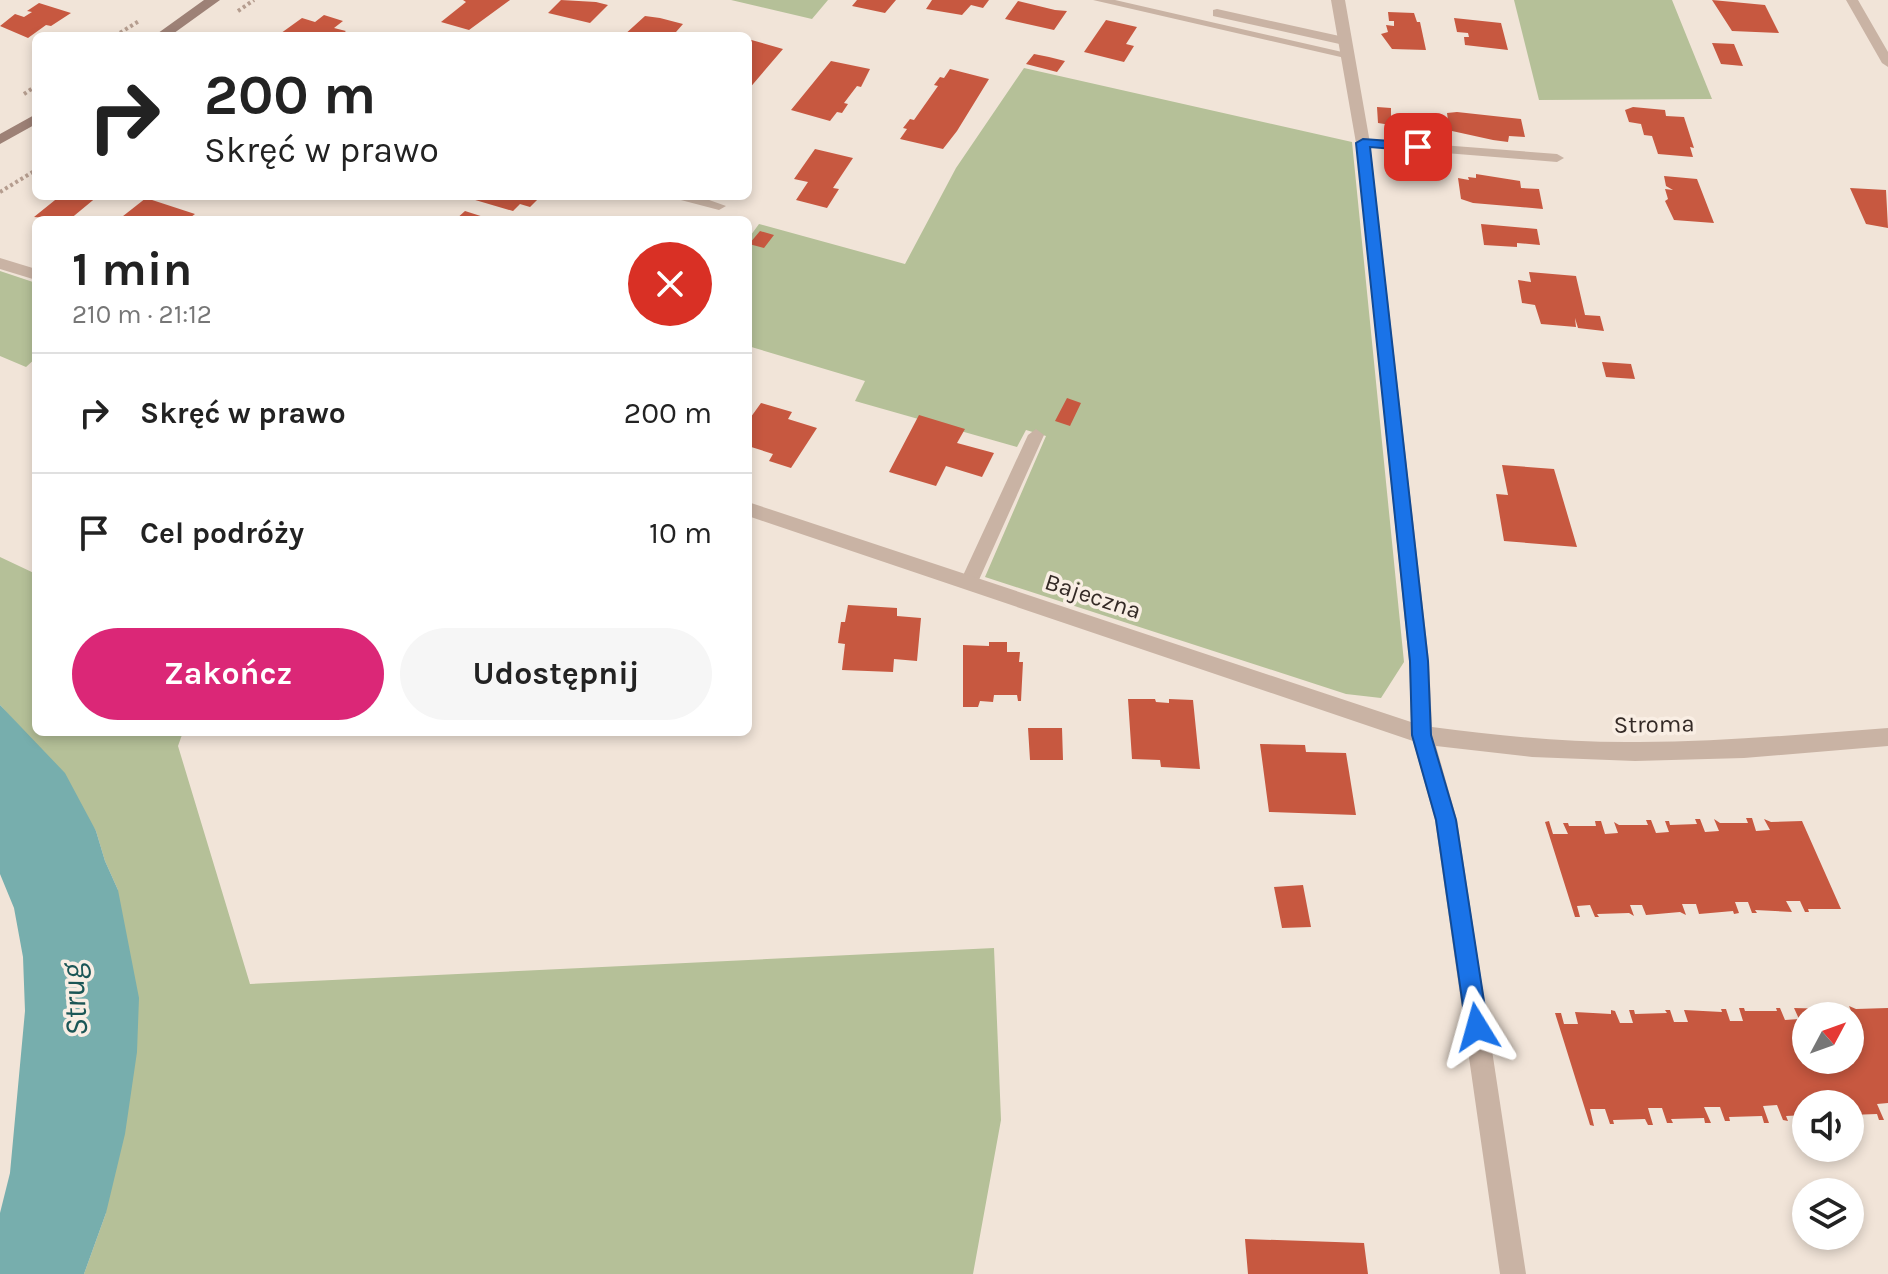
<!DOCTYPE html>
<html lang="pl">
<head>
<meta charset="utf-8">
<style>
	:root { --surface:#fff; --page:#f6f6f6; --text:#222; --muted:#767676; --line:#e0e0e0; --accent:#db2777 }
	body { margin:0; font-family:Karla,sans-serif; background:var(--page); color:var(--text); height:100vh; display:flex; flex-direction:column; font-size:30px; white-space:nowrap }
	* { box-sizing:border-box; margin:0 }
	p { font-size:26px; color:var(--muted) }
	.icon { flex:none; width:44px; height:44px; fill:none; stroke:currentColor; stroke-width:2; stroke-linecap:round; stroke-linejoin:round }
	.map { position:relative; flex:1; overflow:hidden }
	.drawer { position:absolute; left:32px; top:216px; width:720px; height:520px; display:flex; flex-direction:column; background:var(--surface); border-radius:12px; box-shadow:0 4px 12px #0003 }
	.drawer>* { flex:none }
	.banner { position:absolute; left:32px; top:32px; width:720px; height:168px; border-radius:12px; box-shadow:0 4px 12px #0003; background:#fff; color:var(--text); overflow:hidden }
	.needle { width:52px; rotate:49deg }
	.tools { position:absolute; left:1792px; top:1002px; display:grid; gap:16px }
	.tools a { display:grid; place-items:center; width:72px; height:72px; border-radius:50%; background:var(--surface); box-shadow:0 4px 12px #0003; font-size:40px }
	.pin { position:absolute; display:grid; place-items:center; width:68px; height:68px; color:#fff; margin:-34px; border-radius:16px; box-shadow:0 4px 12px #0006 }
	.me { position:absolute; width:88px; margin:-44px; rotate:352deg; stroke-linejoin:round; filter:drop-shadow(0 0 6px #0008) }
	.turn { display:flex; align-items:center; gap:28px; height:168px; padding:0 40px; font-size:36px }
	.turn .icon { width:104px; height:104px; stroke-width:2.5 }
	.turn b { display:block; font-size:56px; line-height:68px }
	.round { display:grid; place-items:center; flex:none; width:84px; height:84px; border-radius:42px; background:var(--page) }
	.head { display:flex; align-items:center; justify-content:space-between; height:136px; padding:0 40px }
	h1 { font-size:48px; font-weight:700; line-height:60px }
	.button { display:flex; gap:16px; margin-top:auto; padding:16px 40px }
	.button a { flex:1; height:92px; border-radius:48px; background:var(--accent); color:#fff; font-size:32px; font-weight:700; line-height:92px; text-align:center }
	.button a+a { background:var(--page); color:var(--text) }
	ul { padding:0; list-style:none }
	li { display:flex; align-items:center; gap:24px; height:120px; padding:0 40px; border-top:2px solid var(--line) }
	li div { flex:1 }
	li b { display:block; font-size:30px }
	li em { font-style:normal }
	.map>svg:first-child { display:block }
</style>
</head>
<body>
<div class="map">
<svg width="1888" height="1274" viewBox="0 0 1888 1274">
	<rect width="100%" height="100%" fill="#f1e4d8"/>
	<path fill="#b5c098" d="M731,0H828L812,19Z
		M1514,0H1672L1712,99L1539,100Z
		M1024,68L1352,142L1404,662L1381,698L1346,694L985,577L1046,436L1026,430L1017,447L855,401L865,381L748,346V239L759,224L905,264L956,168Z
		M0,271L36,283V358L26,367L0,356Z
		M0,557L36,574V732H183L178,746L250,984L994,948L1001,1120L973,1274H84L106,1213L118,890L105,861L96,831L34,743L0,705Z"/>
	<path fill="#77aead" d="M0,705L65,773L96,831L105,861L118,890L139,998L137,1052L125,1134L106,1213L84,1274H0V1213L10,1173L25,1011L23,957L14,908L0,874Z"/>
	<path fill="#c75840" d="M463,0H510L469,30L441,22L466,2Z
		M561,0L596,2L608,5L590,23L548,13Z
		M857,0H896L885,13L852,6Z
		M932,0H989L983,8L971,5L962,15L926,9Z
		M1712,0L1765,5L1779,33L1732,31Z
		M1018,1L1055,10L1067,11L1054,30L1005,19Z
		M39,3L71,13L51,26L46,25L28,38L0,26L15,14L24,17L32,12L27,11Z
		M1388,12L1414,13L1417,22H1420L1426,50L1392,49L1381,34L1388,32L1386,25L1394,26V21H1389Z
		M324,15L343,21L334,28L346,31L340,36H277L302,18L315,22Z
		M645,16L660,18L683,24L676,32L679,33L676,36H623Z
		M1454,18L1501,23L1508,50L1465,45L1464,37H1469L1468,33L1457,32Z
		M1106,20L1137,27L1126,44L1134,46L1124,62L1084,52Z
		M748,39L783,49L748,90Z
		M1712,43L1734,44L1743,66L1721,64Z
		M1034,54L1049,57L1065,61L1057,72L1026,64Z
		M831,61L870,69L861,87L857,86L844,103L848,104L842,113L837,112L830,121L791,110Z
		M950,69L989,79L957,131L943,149L900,139L907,129L903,128L910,119L914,120L938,86L934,85L940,77L944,78Z
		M1377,107L1391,108V125L1378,123Z
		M1633,107L1665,110L1666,116L1684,117L1694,148L1690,147L1693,157L1658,154L1652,136L1644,135L1641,124L1629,122L1625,110Z
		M1457,112L1521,119L1525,137L1509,136L1508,142L1493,140L1452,131L1449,128L1447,113Z
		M815,149L853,158L833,188L839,189L827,208L796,200L808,182L794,179Z
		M1476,174L1520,181L1521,188L1539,189L1543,209L1473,203L1461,199L1458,178L1469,180L1468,177L1476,178Z
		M1664,176L1697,179L1714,223L1674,220L1665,201L1668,199L1665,189L1673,190L1666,186Z
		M1850,188L1886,190L1888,228L1866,224Z
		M60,196H98L69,220L34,217Z
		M541,196L530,207L520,204L513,211L465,197Z
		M146,198L195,214L187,220H118Z
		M465,211L490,219V220H455Z
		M1481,224L1537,229L1540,245L1517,243V247L1484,245Z
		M760,231L774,235L764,248L749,244Z
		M1529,272L1576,276L1585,315L1600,316L1604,331L1578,328L1575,318L1576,327L1541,324L1535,305L1522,303L1518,280L1531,282Z
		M1602,362L1631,364L1635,379L1606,377Z
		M1067,398L1081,403L1070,426L1055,421Z
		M761,403L792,412L788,419L817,428L791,468L769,461L773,454L748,446V421Z
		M919,415L965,429L957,443L994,453L982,477L946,466L936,486L889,472Z
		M1502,465L1554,469L1577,547L1504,541L1496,494L1508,495Z
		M848,605L897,608V616L921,618L917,661L894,659L893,672L842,670L845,644L838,643L841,622H845Z
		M989,642H1007V652H1020L1019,662H1023L1021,701H1018L1017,695H994L993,702L980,701L978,707H963V645L989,646Z
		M1128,699H1155L1156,702L1169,703V699L1193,700L1200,769L1161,767L1160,760L1132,759Z
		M1028,728H1062L1063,760H1030Z
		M1260,744L1305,745L1306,752L1346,753L1356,815L1269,812Z
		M1746,818H1752L1756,831L1770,830L1764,819L1771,822L1802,821L1841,909H1808L1809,912H1805L1800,901H1786L1792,912L1755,910L1757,913H1752L1748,902H1735L1739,913L1734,914L1733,911L1699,914L1696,904H1682L1686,915L1680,912L1646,915L1642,905H1630L1634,916L1629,913L1597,914L1599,917H1595L1590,905L1577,906L1580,917H1575L1545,822L1549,821L1553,834H1568L1563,823H1568L1569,826H1596L1595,821H1601L1605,834L1618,833L1614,822L1619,825H1648L1646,820H1651L1656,833L1669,832L1665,821H1669L1670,825L1697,824L1695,819H1700L1705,832L1719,831L1714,819L1720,823H1748Z
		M1303,885L1311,927L1282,928L1274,887Z
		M1831,1006H1836L1840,1016H1806V1060H1850V1018H1854L1849,1006L1856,1009L1888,1008V1103L1877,1104L1884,1120H1879L1877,1114L1850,1115V1104H1806V1115L1786,1116L1788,1121L1783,1120L1777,1105L1763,1106L1769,1123H1764L1762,1116L1729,1117L1730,1121H1725L1720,1107H1704L1711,1123H1705L1704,1118L1671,1119L1673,1123H1667L1662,1108H1648L1653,1125H1648L1645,1119L1613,1120L1614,1124H1610L1605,1109H1590L1594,1126L1590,1125L1555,1013H1561L1564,1024H1578L1575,1012L1611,1014V1010L1615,1011L1620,1023H1633L1629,1010H1634L1635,1014L1667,1013L1665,1010H1670L1674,1022H1688L1684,1010L1722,1012L1721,1009H1726L1730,1021H1743L1739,1008H1744L1745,1011H1777L1776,1008H1780L1785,1020L1799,1019L1794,1008L1832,1009Z
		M1245,1239L1364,1243L1368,1274H1248Z"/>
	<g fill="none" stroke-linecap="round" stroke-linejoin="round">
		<path stroke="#b59d8f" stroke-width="4" stroke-dasharray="3 3" stroke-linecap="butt" d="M238,11L254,0
			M115,36L139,21
			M24,94L36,86
			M0,192L36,170"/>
		<path fill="#c9b3a4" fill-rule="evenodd" d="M1093,0H1115L1351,54L1345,58Z
			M1846,0H1858L1888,52V67L1882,63Z
			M1217,9L1344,37L1350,41L1344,45L1213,16V10Z
			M1363,139L1557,154L1564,158L1557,162L1358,146V140Z
			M675,196H698L726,206L719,210L677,199Z
			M1036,429L1044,435L978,582L975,587H963L960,582L1028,435Z"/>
		<path fill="#c9b3a4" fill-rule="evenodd" d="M1331,0H1345L1370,143L1429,661L1432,727C1501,736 1570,743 1639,742C1722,742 1805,734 1888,728V746L1744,758L1635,761L1532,757L1436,746L1457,820L1526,1274H1500L1435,820L1413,741L748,516V502L1411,722L1409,661L1356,143Z
			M0,258L36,269V280L0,269Z"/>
		<path fill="#9d8176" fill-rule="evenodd" d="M204,0H220L170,36H154Z
			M36,114V124L0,144V134Z"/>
	</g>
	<path fill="#1a73e8" stroke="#114b97" stroke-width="2" d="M1363,139L1418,143L1425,147L1418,151L1370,147L1428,661L1431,735L1456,820L1488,1027L1485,1035L1477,1038L1469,1035L1466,1027L1436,820L1412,735L1410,661L1356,143Z"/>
	<g text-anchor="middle" stroke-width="7" stroke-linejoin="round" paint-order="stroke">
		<g font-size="24" fill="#342a26" stroke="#f9eee4">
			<text transform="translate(1093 596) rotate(18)" y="8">Bajeczna</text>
			<text transform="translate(1654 724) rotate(-1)" y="8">Stroma</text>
		</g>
		<g font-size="32" font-style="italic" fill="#1b5656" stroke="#f9eee4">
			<text transform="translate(74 1000) rotate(-94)" y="11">Strug</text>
		</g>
	</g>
</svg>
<div class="tools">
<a><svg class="needle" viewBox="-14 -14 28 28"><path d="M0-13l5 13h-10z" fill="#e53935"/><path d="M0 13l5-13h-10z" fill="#767676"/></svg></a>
<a><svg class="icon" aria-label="sound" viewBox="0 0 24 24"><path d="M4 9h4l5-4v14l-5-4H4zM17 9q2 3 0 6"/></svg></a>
<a><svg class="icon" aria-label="layers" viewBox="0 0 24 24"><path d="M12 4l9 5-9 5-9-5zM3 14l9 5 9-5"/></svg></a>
</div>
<div class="pin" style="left:1418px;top:147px;background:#d93025"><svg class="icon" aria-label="arrive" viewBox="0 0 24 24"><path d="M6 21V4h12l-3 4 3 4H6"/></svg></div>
<svg class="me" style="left:1477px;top:1027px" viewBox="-20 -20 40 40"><path d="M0-17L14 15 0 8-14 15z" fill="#1a73e8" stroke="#fff" stroke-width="4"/></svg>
<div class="banner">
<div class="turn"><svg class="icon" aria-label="right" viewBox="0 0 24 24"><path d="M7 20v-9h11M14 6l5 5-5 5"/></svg><div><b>200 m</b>Skręć w prawo</div></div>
</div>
<section class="drawer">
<div class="head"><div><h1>1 min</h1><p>210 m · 21:12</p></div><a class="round" style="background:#d93025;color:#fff"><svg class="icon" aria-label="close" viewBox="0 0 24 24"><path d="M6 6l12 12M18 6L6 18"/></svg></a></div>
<ul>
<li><svg class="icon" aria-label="right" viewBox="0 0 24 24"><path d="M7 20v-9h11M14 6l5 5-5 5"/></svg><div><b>Skręć w prawo</b></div><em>200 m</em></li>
<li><svg class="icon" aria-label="arrive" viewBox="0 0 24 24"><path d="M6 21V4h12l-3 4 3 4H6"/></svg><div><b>Cel podróży</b></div><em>10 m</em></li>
</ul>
<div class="button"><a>Zakończ</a><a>Udostępnij</a></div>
</section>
</div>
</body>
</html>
